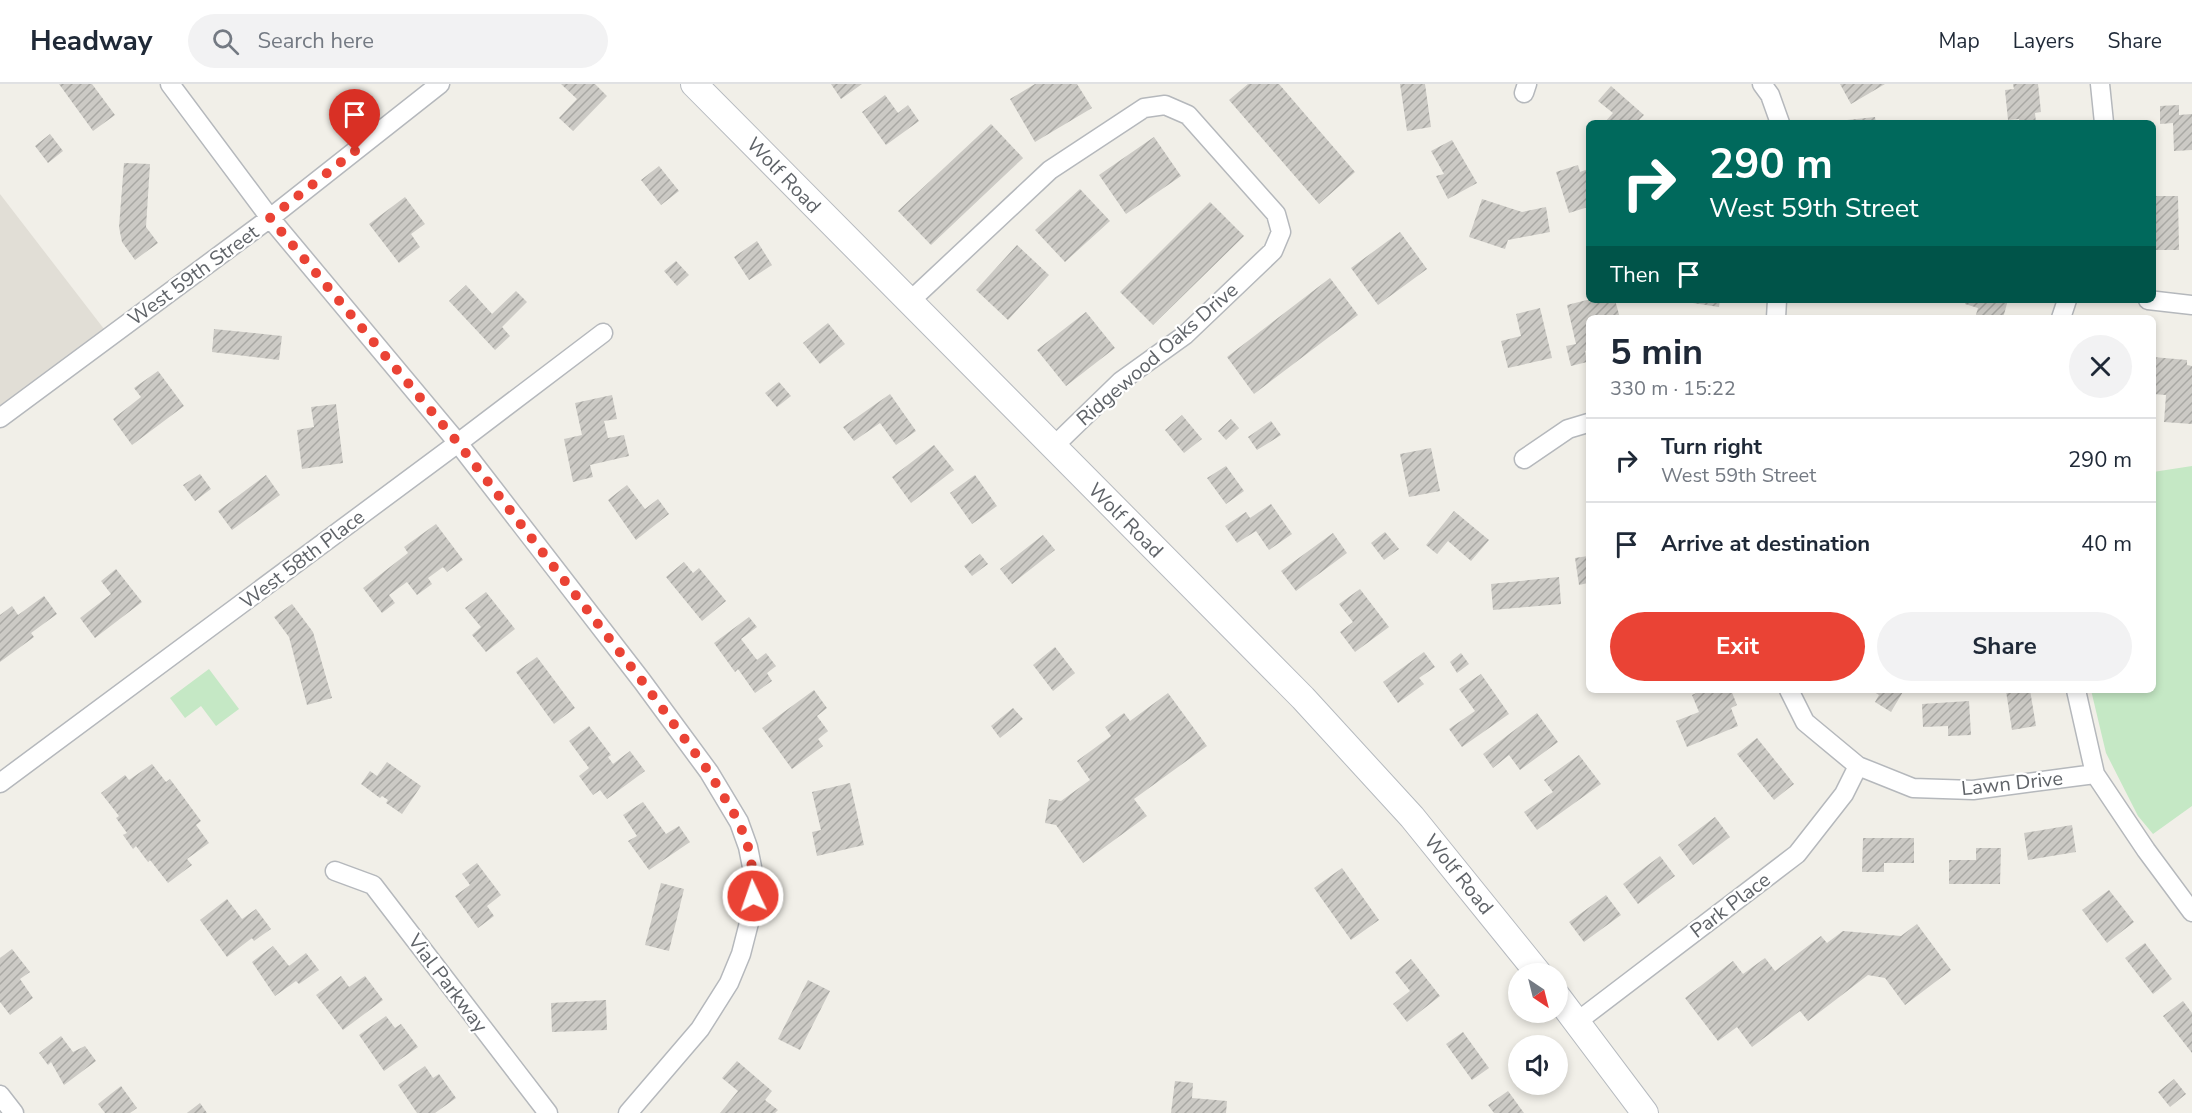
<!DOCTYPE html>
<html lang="en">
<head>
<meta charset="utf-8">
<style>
	:root { --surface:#fff; --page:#f2f2f3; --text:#1f2937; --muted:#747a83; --line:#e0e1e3; --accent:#ea4335 }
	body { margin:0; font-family:"Nunito Sans",sans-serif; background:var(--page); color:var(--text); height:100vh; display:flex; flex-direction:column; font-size:22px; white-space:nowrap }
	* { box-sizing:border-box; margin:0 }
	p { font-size:20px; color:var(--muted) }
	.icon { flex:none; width:33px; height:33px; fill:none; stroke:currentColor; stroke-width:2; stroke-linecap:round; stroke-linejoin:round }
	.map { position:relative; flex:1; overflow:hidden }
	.details { position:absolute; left:1586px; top:231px; width:570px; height:378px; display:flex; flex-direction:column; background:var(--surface); border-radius:9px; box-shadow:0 3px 9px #0003 }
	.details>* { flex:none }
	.top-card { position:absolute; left:1586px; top:36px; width:570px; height:183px; border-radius:9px; box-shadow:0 3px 9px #0003; background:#00695c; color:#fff; overflow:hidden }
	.needle { width:39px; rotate:145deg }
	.buttons { position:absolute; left:1508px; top:879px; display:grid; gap:12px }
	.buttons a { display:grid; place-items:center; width:60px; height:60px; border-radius:50%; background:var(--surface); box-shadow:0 3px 9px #0003; font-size:30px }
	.pin { position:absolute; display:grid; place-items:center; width:51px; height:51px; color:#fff; margin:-62px -26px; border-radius:50% 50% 50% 0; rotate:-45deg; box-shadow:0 0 6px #0007 }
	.pin .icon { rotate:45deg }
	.me { position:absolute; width:66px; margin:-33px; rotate:357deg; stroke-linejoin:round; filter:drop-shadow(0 0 4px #0008) }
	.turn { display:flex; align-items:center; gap:21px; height:126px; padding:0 24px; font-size:27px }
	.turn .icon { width:78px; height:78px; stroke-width:2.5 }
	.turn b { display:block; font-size:42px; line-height:51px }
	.then { display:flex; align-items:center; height:57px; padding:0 24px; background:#0003; gap:12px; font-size:22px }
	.round { display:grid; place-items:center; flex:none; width:63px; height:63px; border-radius:32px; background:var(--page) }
	.head { display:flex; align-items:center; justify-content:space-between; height:102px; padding:0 24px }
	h1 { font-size:36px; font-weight:700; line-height:45px }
	.primary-button { display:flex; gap:12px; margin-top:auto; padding:12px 24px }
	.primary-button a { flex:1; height:69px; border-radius:36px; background:var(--accent); color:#fff; font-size:24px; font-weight:700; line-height:69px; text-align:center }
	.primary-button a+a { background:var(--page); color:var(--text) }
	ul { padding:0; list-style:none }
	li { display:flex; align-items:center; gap:18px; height:84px; padding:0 24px; border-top:2px solid var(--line) }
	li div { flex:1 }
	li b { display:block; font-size:22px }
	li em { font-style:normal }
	header { display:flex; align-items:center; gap:36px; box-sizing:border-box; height:84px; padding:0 30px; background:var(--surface); border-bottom:2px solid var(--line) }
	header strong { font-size:28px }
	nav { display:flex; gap:33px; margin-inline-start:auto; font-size:21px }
	.search { width:420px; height:54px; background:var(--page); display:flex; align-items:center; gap:15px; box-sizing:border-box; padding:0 21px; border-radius:33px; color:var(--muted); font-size:22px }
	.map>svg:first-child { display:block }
</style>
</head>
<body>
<header>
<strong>Headway</strong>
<div class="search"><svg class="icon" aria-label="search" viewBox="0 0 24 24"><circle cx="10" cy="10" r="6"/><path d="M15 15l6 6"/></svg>Search here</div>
<nav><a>Map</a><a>Layers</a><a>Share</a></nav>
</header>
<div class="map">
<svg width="2192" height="1029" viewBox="0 0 2192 1029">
	<defs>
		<pattern id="building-hatch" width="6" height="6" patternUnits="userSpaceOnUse" patternTransform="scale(1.5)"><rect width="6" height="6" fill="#cccac5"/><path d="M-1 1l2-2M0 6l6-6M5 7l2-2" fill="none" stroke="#a9a8a4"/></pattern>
	</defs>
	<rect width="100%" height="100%" fill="#f1efe8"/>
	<path fill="#e1ded6" d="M0,110L104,245L0,323Z"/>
	<path fill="#c5e8c5" d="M2192,382V722L2153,750L2138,732L2106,669L2091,606H2152L2153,388Z
		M209,585L239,625L216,642L201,622L185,634L170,614Z"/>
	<path fill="url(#building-hatch)" d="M59,0H92L115,31L93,47Z
		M561,0H595L607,12L573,47L559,34L577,15Z
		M831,0H862L841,15Z
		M1035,0H1077L1092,24L1035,58L1010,15Z
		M1248,0H1279L1355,88L1319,120L1229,16Z
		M1400,0H1425L1431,43L1407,47Z
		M1840,0H1885L1851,20Z
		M2013,0H2038L2041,28L2035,29L2036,39H2019V35L2008,36L2005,6L2014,5Z
		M1611,2L1644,31L1636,39H1604L1613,29L1598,17Z
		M885,11L898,29L908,21L919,37L886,61L862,28Z
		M2179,21V31L2192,30V66L2174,67L2173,39L2160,40V22Z
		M1875,33L1876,39H1847V36Z
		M991,40L1023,74L931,161L898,127Z
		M50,50L63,67L48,79L35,62Z
		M1154,53L1181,92L1126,130L1099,91Z
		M1452,56L1477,99L1448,115L1436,92L1444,90L1431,67Z
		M124,79L150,80L146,143L158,159L135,176L122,158L119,143Z
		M1578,81L1580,88L1588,85V123L1569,129L1556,88Z
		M659,82L679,107L661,121L641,96Z
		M1080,105L1110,137L1065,178L1035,146Z
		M2152,112H2178L2179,166H2152Z
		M405,113L425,140L411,150L420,163L399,179L369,140Z
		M1482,115L1522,128L1546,123L1550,148L1508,156L1505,165L1469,153Z
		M1210,118L1244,152L1153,241L1120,208Z
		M1400,148L1427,185L1378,221L1351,184Z
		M757,157L772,181L749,196L734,173Z
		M1017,161L1049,191L1008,236L976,206Z
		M676,177L689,191L677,202L664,187Z
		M1330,194L1358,231L1254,310L1227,273Z
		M466,201L492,230L516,207L527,218L502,243L510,252L495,266L449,217Z
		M1587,216H1600V218L1615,216L1620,234H1588V266L1585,267L1587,278L1571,282L1566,262L1576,260L1567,221Z
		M1673,216H1720L1719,223Z
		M1966,216H2008L2003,234H1975L1978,224L1965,220Z
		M1540,224L1552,274L1508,284L1501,257L1521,252L1516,230Z
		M1086,228L1115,264L1066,302L1037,266Z
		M828,239L845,260L820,280L803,259Z
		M214,245L282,252L279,276L212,268Z
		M2153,273L2187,276V281L2192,282V340L2164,338L2166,311L2152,310Z
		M158,287L184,322L132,361L113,335L141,313L134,304Z
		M779,298L791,312L777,323L765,309Z
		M890,310L916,347L896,361L880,339L854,357L843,343Z
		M612,311L617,335L604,337L608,354L624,351L629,372L590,381L593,393L573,398L564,355L582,351L575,319Z
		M336,320L343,379L302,385L297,346L314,343L311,323Z
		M1182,331L1202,355L1184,369L1165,346Z
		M1231,335L1239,344L1226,356L1218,347Z
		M1271,337L1281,351L1257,366L1248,353Z
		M934,361L954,386L911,419L892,393Z
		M1431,364L1440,407L1409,413L1400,370Z
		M1226,382L1244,407L1226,420L1207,394Z
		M200,390L211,405L195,417L183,401Z
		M266,391L280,411L232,446L218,427Z
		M975,391L997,422L972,440L950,409Z
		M627,401L645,425L658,415L669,430L636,456L608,416Z
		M1271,420L1292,450L1269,466L1256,447L1237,459L1225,442L1246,428L1250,434Z
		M1454,427L1489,456L1471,477L1448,457L1437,470L1426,461Z
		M436,440L463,476L447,488L443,483L428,494L432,500L417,511L407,498L389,511L395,519L382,529L363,504L408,469L404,463Z
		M1385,448L1399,465L1384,476L1371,459Z
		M1333,449L1347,469L1296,507L1281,487Z
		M1043,451L1055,466L1012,500L1000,485Z
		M980,470L988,480L972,492L964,482Z
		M1588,472V499L1579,501L1575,474Z
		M684,478L693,489L699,484L726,517L702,537L666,493Z
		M116,485L142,518L95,554L80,534L111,510L101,497Z
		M1559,493L1561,520L1493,526L1491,500Z
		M1360,505L1389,543L1355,568L1340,548L1353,538L1339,520Z
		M486,508L515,545L486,568L472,551L481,543L465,524Z
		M44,512L57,530L31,549L34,553L0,578V531L12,522L18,531Z
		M292,520L313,548L332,614L307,621L289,553L274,533Z
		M749,533L757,543L741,555L757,576L766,569L776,582L767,589L772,597L755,609L738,585L735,588L714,559Z
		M1055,563L1075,589L1053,607L1033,581Z
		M1424,568L1435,583L1419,594L1424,600L1398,619L1383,598Z
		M1461,569L1469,580L1457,589L1450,578Z
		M537,573L575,624L554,640L516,588Z
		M1481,590L1509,630L1462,663L1449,645L1475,627L1459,605Z
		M814,606L827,624L817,632L828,647L818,655L823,662L792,685L762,644Z
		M1703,606H1731L1737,621L1731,624L1738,642L1687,663L1676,637L1699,628L1692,611Z
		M1871,606H1904L1891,628L1875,618L1879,611Z
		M2012,606H2030L2036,642L2012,646L2006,607Z
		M1168,609L1207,662L1134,715L1147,732L1083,779L1056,741L1045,739L1049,715L1061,717L1090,696L1077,677L1111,652L1105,643L1124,629L1130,637Z
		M1969,617L1971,651L1948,652V642L1923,643L1922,620Z
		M1013,624L1023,635L1000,654L991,642Z
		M1537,629L1558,658L1520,686L1509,671L1493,684L1483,670Z
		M589,642L611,671L608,673L613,680L630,667L645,687L607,715L600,706L593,711L579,692L589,684L569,657Z
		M1757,654L1794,700L1774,716L1737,670Z
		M1579,671L1601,700L1537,746L1524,728L1553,708L1544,696Z
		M387,678L421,702L402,730L386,719L388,716L382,712L380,714L361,700L370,687L377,692Z
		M152,680L166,698L170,695L201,737L196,741L209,759L187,775L192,781L168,799L150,776L148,778L136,762L133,765L123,751L127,749L116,734L119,732L101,709L125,691L129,696Z
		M850,699L864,761L817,772L812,748L821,746L812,708Z
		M643,718L666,750L679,742L690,758L649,786L628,757L637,752L623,731Z
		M1715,733L1730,753L1693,781L1678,761Z
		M2072,741L2076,768L2028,776L2024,749Z
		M1863,754H1914V779H1884V788H1862Z
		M1976,764H2001L2000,800H1949V776H1976Z
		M1660,772L1675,792L1638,820L1623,800Z
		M477,779L501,811L487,822L494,832L478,844L455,812L470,801L462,790Z
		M1342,784L1379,836L1351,856L1314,804Z
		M661,799L684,805L669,867L645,861Z
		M2109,806L2134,838L2107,859L2082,826Z
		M1606,811L1621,831L1584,858L1569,838Z
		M227,815L242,835L256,825L271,845L254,857L252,854L227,873L200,836Z
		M1917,840L1951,886L1905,921L1885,894L1868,891L1808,937L1800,927L1752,963L1737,943L1718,957L1685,914L1733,877L1743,890L1765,874L1775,887L1821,852L1827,859L1843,847L1901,852Z
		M2145,859L2172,895L2153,910L2125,874Z
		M273,862L289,882L306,869L319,886L299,900L296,897L275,912L252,878Z
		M12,865L30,888L20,895L33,914L10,931L0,918V874Z
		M1411,875L1440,912L1407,938L1393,920L1410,907L1395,888Z
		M341,892L349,903L365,892L383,916L343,946L316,911Z
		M808,896L830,907L800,966L778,955Z
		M606,916L607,946L552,948L551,919Z
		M2183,917L2192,929V969L2163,932Z
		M386,932L395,944L401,940L418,963L384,987L359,951Z
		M1463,948L1489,984L1472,996L1446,960Z
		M61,952L73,968L85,962L96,977L64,1001L51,978L48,981L39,969Z
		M737,977L772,1007L765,1016L778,1026L775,1029H720L738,1007L722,994Z
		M425,982L433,994L439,990L456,1014L435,1029H417L398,1001Z
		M2174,995L2186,1010L2170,1023L2158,1008Z
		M1175,997L1193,999L1192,1014L1227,1017L1226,1029H1171Z
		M121,1002L137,1024L130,1029H105L98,1020Z
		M1508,1007L1524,1029H1494L1488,1021Z
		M200,1019L207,1029H187Z"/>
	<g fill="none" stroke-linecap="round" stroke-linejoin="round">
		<defs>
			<path id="minor" d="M170,0L270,134L458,359L642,597L709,688L739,738L748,763L752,783L754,812L750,835L741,870L729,899L700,945L628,1029
				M1762,0L1770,11L1780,39
				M2100,0L2104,39
				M1524,9L1527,0
				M2148,216L2192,221
				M909,218L1050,86L1144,24L1165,21L1188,31L1276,130L1281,148L1273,167L1185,251L1121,297L1053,363
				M1776,234L1777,216
				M2061,234L2067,216
				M0,334L270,134L440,0
				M1524,375L1568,345L1588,339
				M1789,606L1805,638L1858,682L1913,704L1973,706L2095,690
				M2076,606L2095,690L2146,766L2192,828
				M0,699L458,359L603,249
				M335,787L373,801L548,1029
				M1578,937L1797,770L1844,710L1858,682
				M0,1011L14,1029"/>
			<path id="secondary" d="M694,0L1303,614L1412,733L1539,890
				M1557,912L1645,1029"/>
		</defs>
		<use href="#minor" stroke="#b5b8bc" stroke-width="21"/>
		<use href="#secondary" stroke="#b6babf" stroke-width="28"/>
		<use href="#minor" stroke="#fff" stroke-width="18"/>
		<use href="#secondary" stroke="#fff" stroke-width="26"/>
	</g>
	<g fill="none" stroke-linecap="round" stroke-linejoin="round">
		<path stroke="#ea4335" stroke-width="10" stroke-dasharray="0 18" d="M355,67L270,134L458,359L642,597L709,688L739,738L748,763L752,783L753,812"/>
	</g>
	<g text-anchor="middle" stroke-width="4.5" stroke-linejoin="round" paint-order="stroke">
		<g font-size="20" fill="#5f6368" stroke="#fff">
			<text transform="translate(784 91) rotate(46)" y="7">Wolf Road</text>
			<text transform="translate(193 191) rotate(-36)" y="7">West 59th Street</text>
			<text transform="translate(1157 270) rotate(-41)" y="7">Ridgewood Oaks Drive</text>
			<text transform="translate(1126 436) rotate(45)" y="7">Wolf Road</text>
			<text transform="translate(302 475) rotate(-37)" y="7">West 58th Place</text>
			<text transform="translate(2012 699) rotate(-6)" y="7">Lawn Drive</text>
			<text transform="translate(1459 790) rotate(51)" y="7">Wolf Road</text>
			<text transform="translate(1730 821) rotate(-37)" y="7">Park Place</text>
			<text transform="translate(448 899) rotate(53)" y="7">Vial Parkway</text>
		</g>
	</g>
</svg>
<div class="buttons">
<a><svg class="needle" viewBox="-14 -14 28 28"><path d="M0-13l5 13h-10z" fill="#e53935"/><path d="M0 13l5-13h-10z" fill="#747a83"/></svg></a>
<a><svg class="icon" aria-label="sound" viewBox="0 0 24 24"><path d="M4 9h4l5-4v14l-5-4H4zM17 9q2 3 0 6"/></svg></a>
</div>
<div class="pin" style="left:355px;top:67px;background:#d93025"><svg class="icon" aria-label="arrive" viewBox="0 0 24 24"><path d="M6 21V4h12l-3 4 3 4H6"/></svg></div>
<svg class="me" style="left:753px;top:812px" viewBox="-20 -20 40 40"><circle r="17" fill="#ea4335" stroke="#fff" stroke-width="3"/><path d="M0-11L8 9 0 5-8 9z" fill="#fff"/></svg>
<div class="top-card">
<div class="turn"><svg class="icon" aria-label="right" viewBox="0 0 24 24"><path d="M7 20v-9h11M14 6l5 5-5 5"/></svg><div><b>290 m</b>West 59th Street</div></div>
<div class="then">Then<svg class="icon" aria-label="arrive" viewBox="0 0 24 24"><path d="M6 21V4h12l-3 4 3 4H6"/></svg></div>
</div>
<section class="details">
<div class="head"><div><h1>5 min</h1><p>330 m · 15:22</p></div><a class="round"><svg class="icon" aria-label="close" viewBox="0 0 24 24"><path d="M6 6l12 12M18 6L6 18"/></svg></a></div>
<ul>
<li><svg class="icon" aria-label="right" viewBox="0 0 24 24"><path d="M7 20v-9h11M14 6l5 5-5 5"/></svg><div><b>Turn right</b><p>West 59th Street</p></div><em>290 m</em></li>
<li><svg class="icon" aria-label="arrive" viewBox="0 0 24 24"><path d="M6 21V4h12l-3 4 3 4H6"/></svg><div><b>Arrive at destination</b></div><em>40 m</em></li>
</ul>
<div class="primary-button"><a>Exit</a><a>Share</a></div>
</section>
</div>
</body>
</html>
